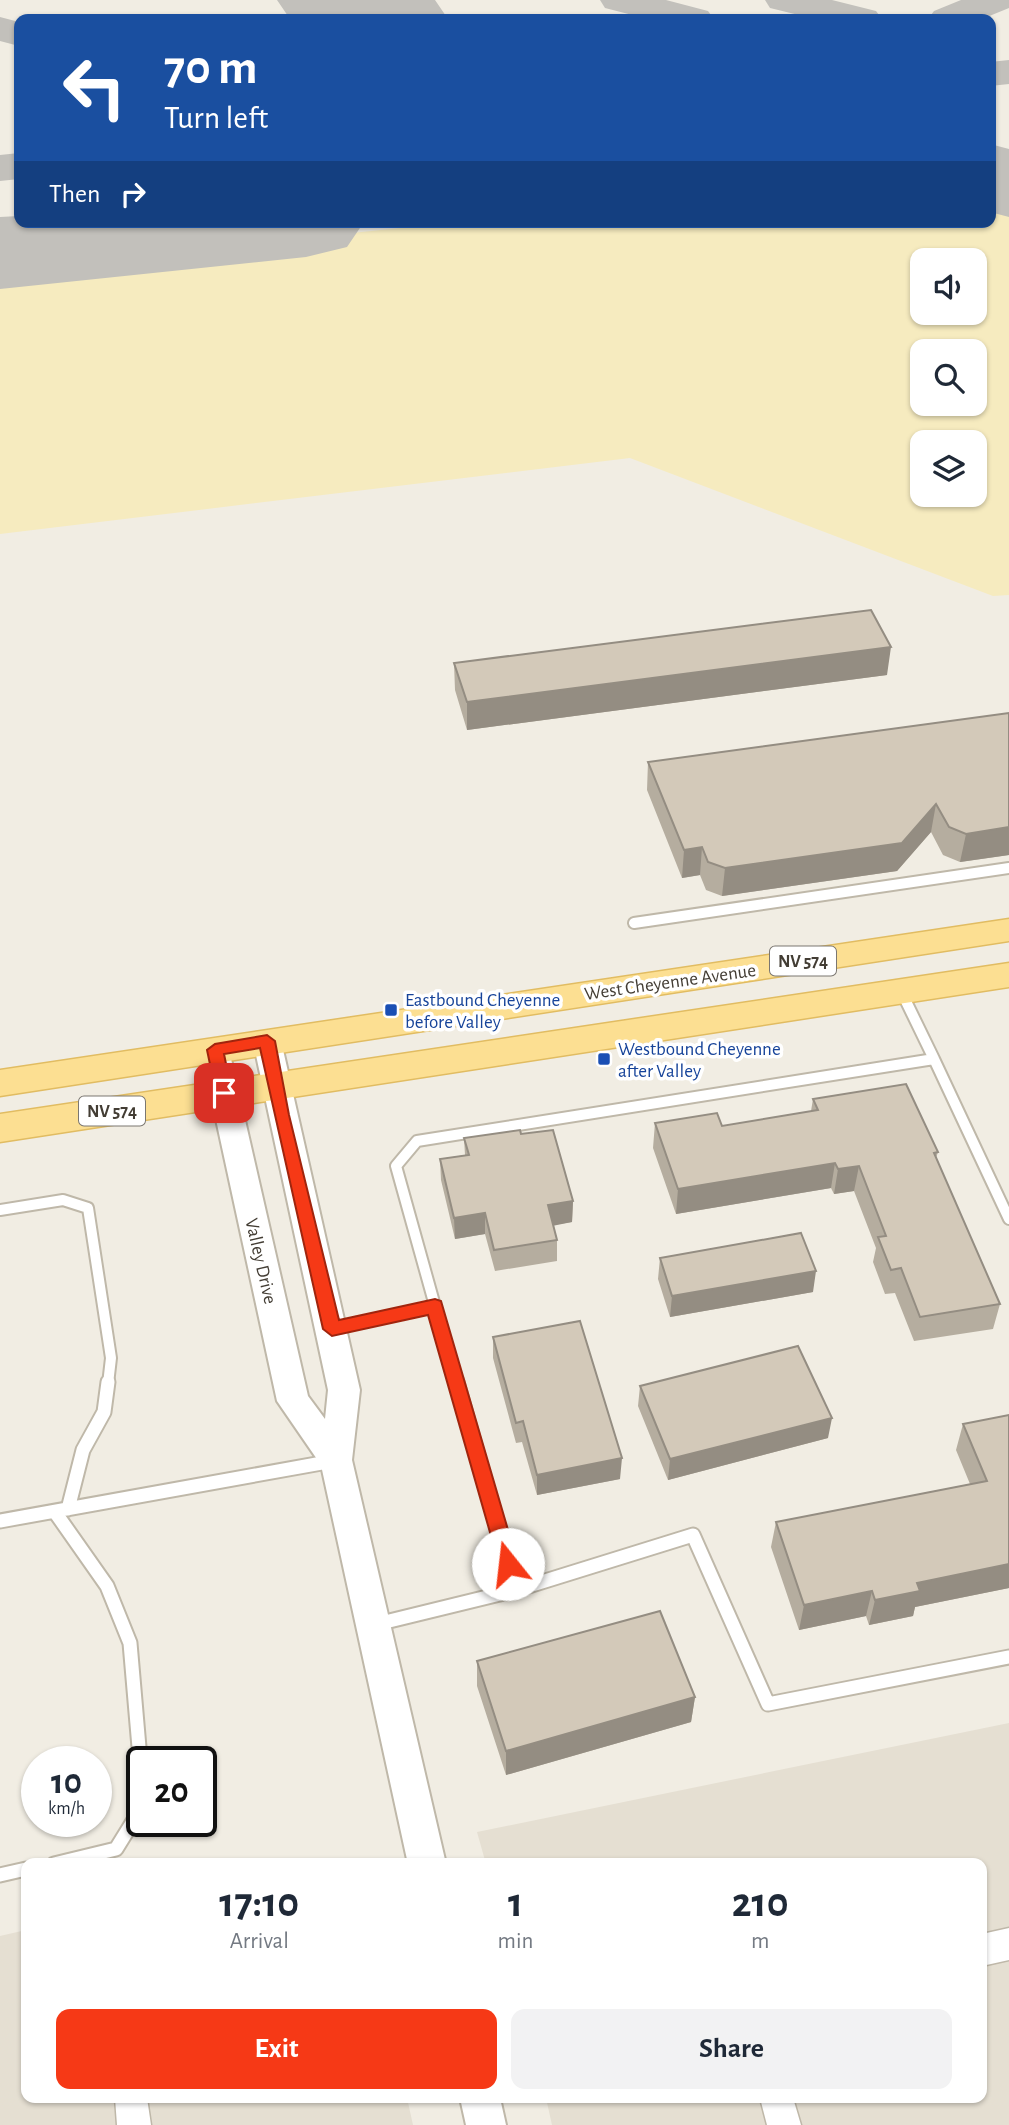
<!DOCTYPE html>
<html lang="en">
<head>
<meta charset="utf-8">
<style>
	:root { --surface:#fff; --page:#f2f2f3; --text:#1f2937; --muted:#747a83; --accent:#f63916 }
	body { margin:0; font-family:"Alegreya Sans",sans-serif; background:var(--page); color:var(--text); height:100vh; display:flex; flex-direction:column; font-size:26px; white-space:nowrap }
	* { box-sizing:border-box; margin:0 }
	p { font-size:23px; color:var(--muted) }
	.icon { flex:none; width:38px; height:38px; fill:none; stroke:currentColor; stroke-width:2; stroke-linecap:round; stroke-linejoin:round }
	.map { position:relative; flex:1; overflow:hidden }
	.drawer { position:absolute; left:21px; top:1858px; width:966px; height:245px; display:flex; flex-direction:column; background:var(--surface); border-radius:14px; box-shadow:0 2px 5px #0004 }
	.drawer>* { flex:none }
	.guide { position:absolute; left:14px; top:14px; width:982px; height:214px; border-radius:14px; box-shadow:0 2px 5px #0004; background:#1a4fa0; color:#fff; overflow:hidden }
	.tools { position:absolute; left:910px; top:248px; display:grid; gap:14px }
	.tools a { display:grid; place-items:center; width:77px; height:77px; border-radius:14px; background:var(--surface); box-shadow:0 2px 5px #0004; font-size:35px }
	.speed { position:absolute; left:21px; top:1746px; display:flex; gap:14px; font-size:35px; font-weight:700; text-align:center }
	.speed>* { display:grid; place-content:center; width:91px; height:91px; border-radius:50%; background:var(--surface); box-shadow:0 2px 5px #0004; line-height:1 }
	.speed small { font-size:18px; font-weight:400 }
	.speed .limit { border:4px solid #111; border-radius:10px; background:#fff; color:#111 }
	.pin { position:absolute; display:grid; place-items:center; width:60px; height:60px; color:#fff; margin:-30px; border-radius:14px; box-shadow:0 4px 10px #0006 }
	.me { position:absolute; width:77px; margin:-38px; rotate:344deg; stroke-linejoin:round; filter:drop-shadow(0 0 5px #0008) }
	.turn { display:flex; align-items:center; gap:24px; height:147px; padding:0 35px; font-size:32px }
	.turn .icon { width:91px; height:91px; stroke-width:2.5 }
	.turn b { display:block; font-size:49px; line-height:60px }
	.then { display:flex; align-items:center; height:66px; padding:0 35px; background:#0003; gap:14px; font-size:26px }
	.eta { display:flex; justify-content:space-evenly; align-items:center; height:119px; text-align:center }
	.eta b { font-size:42px; font-weight:700; line-height:49px }
	.primary-button { display:flex; gap:14px; margin-top:auto; padding:14px 35px }
	.primary-button a { flex:1; height:80px; border-radius:14px; background:var(--accent); color:#fff; font-size:28px; font-weight:700; line-height:80px; text-align:center }
	.primary-button a+a { background:var(--page); color:var(--text) }
	.map>svg:first-child { display:block }
</style>
</head>
<body>
<div class="map">
<svg width="1009" height="2125" viewBox="0 0 1009 2125">
	<rect width="100%" height="100%" fill="#f1ede3"/>
	<path fill="#e5dfd2" d="M1009,1723V2125H552L546,2098H982V1864H486L477,1832Z
		M26,1930V2098H407L413,2125H0V1936Z"/>
	<path fill="#f6ebbf" fill-rule="evenodd" d="M991,193L1009,198V595L993,596L630,458L0,534V269L459,222H990ZM922,261H975V313H922ZM922,352H975V404H922ZM922,443H975V495H922Z"/>
	<g fill="none" stroke-linecap="round" stroke-linejoin="round">
		<path fill="#c2c0bb" fill-rule="evenodd" d="M600,0H666L708,11L714,19H648L605,8Z
			M765,0H832L876,11L882,19H815L770,8Z
			M961,0H1009V8L982,19H928L934,11Z
			M0,17L19,22V46L0,41Z
			M1009,60V84L990,86V62Z
			M19,153V179L0,181V155Z"/>
		<path fill="#c2c0bb" fill-rule="evenodd" d="M277,0H435L448,19H290Z
			M990,144L1009,149V217L990,212Z
			M19,216V222H364L347,247L306,257L0,289V217Z"/>
		<defs>
			<path id="service-far1" d="M634,923L1009,868
				M934,1059L1009,1219
				M0,1210L63,1200L88,1208L111,1358L108,1384
				M435,1306L396,1166L417,1141L934,1059L901,991
				M335,1328L435,1306L457,1384"/>
			<path id="service" d="M68,1509L83,1450L104,1412L108,1382
				M55,1512L107,1586L130,1643L142,1782
				M0,1521L333,1461
				M516,1590L693,1535L768,1704L1009,1657
				M377,1624L516,1590L457,1382
				M54,1864L116,1849L142,1807
				M0,1875L26,1869"/>
			<path id="minor" d="M1009,1928V1960L982,1966V1934Z
				M115,2098H147L151,2125H117Z
				M760,2098H793L801,2125H767Z"/>
			<path id="tertiary" d="M267,1031L277,1034L281,1041L360,1390L352,1460L446,1864H408L321,1465L277,1401L201,1050L205,1043L215,1040L225,1043L229,1050L308,1396L325,1419L328,1390L253,1041L257,1034Z
				M460,2098H500L506,2125H466Z"/>
			<path id="primary" d="M1009,919V941L0,1096V1070Z
				M1009,963V987L0,1142V1114Z"/>
		</defs>
		<use href="#service-far1" stroke="#bfb8a9" stroke-width="14"/>
		<use href="#service" stroke="#bfb8a9" stroke-width="17"/>
		<use href="#minor" stroke="#bfb8a9" stroke-width="3"/>
		<use href="#tertiary" stroke="#bfb8a9" stroke-width="4"/>
		<use href="#primary" stroke="#e1bc62" stroke-width="3"/>
		<use href="#service-far1" stroke="#fff" stroke-width="10"/>
		<use href="#service" stroke="#fff" stroke-width="13"/>
		<use href="#minor" fill="#fff" fill-rule="evenodd"/>
		<use href="#tertiary" fill="#fff" fill-rule="evenodd"/>
		<use href="#primary" fill="#fcdf92" fill-rule="evenodd"/>
	</g>
	<path fill="#b5ad9f" d="M454,663L887,675L467,730L455,690Z
		M1009,713V855L960,862L943,855L931,832L897,871L722,896L706,890L700,875L682,878L647,790L648,762Z
		M813,1099L938,1152L936,1158L1000,1304L993,1329L914,1341L895,1293L885,1294L873,1262L876,1248L854,1191L834,1194L831,1188L676,1214L653,1148L655,1123L722,1126L811,1111Z
		M521,1134L573,1201L572,1222L553,1225L557,1240V1261L495,1271L485,1234L455,1239L441,1180L440,1159L465,1155L464,1138Z
		M660,1258L813,1292L670,1317L658,1279Z
		M493,1337L620,1479L537,1495L522,1442L516,1443L493,1358Z
		M640,1386L828,1438L668,1480L638,1406Z
		M1009,1415V1588L915,1607L913,1616L869,1625L866,1616L799,1630L771,1547L776,1522L970,1484L956,1450L963,1424Z
		M477,1661L695,1697L691,1722L506,1775L477,1686Z"/>
	<path fill="#948d82" d="M891,647L887,675L467,730V702Z
		M936,804L931,832L897,871L722,896L725,868Z
		M1009,827V855L960,862L966,834Z
		M702,847L700,875L682,878L684,850Z
		M835,1163L831,1188L676,1214L678,1189Z
		M859,1166L854,1191L834,1194L838,1169Z
		M573,1201L572,1222L547,1227L548,1205Z
		M485,1213V1234L455,1239L454,1218Z
		M816,1271L813,1292L670,1317L672,1296Z
		M832,1418L828,1438L668,1480L670,1459Z
		M622,1458L620,1479L537,1495V1475Z
		M1009,1564V1588L915,1607L913,1616L869,1625L875,1600L917,1583Z
		M872,1591L866,1616L799,1630L804,1605Z
		M695,1697L691,1722L506,1775V1751Z"/>
	<path fill="#d3c9b9" stroke="#948d82" stroke-width="2" d="M871,610L891,647L467,702L454,663Z
		M1009,713V827L966,834L949,827L936,804L902,843L725,868L708,862L702,847L684,850L648,762Z
		M906,1084L938,1152L934,1153L1000,1304L920,1317L901,1268L891,1270L878,1237L886,1236L859,1166L838,1169L835,1163L678,1189L655,1123L717,1113L722,1126L818,1110L813,1099Z
		M520,1130L521,1134L553,1130L573,1201L548,1205L557,1240L494,1250L485,1213L454,1218L440,1159L469,1155L464,1138Z
		M801,1233L816,1271L672,1296L660,1258Z
		M580,1321L622,1458L537,1475L523,1421L516,1423L493,1337Z
		M798,1346L832,1418L670,1459L640,1386Z
		M1009,1415V1564L917,1583L920,1591L875,1600L872,1591L804,1605L776,1522L987,1481L963,1424Z
		M660,1611L695,1697L506,1751L477,1661Z"/>
	<path fill="#f63916" stroke="#a0250e" stroke-width="2" d="M267,1035L275,1041L289,1115L339,1320L435,1299L441,1301L518,1564L515,1570L508,1573L501,1570L499,1564L428,1315L332,1336L323,1329L260,1048L224,1054L232,1093L224,1099L216,1093L207,1050L215,1044Z"/>
	<g fill="#1a4fb4" stroke="#fff" stroke-width="2.5">
		<rect x="384" y="1003" width="14" height="14" rx="3.5"/>
		<rect x="597" y="1052" width="14" height="14" rx="3.5"/>
	</g>
	<g text-anchor="middle" stroke-width="7" stroke-linejoin="round" paint-order="stroke">
		<g fill="#fff" stroke="#7b7771" stroke-width="2">
			<rect x="770" y="946.5" width="66" height="29" rx="5"/>
			<rect x="79" y="1096.5" width="66" height="29" rx="5"/>
		</g>
		<g font-size="18" font-weight="bold" fill="#433d34">
			<text x="803" y="967">NV 574</text>
			<text x="112" y="1117">NV 574</text>
		</g>
		<g font-size="19" fill="#433d34" stroke="#fff">
			<text transform="translate(670 981) rotate(-8)" y="7">West Cheyenne Avenue</text>
			<text transform="translate(262 1261) rotate(77)" y="7">Valley Drive</text>
		</g>
		<g font-size="19" fill="#164399" stroke="#fff" text-anchor="start">
			<text x="405" y="1006">Eastbound Cheyenne<tspan x="405" dy="22">before Valley</tspan></text>
			<text x="618" y="1055">Westbound Cheyenne<tspan x="618" dy="22">after Valley</tspan></text>
		</g>
	</g>
</svg>
<div class="tools">
<a><svg class="icon" aria-label="sound" viewBox="0 0 24 24"><path d="M4 9h4l5-4v14l-5-4H4zM17 9q2 3 0 6"/></svg></a>
<a><svg class="icon" aria-label="search" viewBox="0 0 24 24"><circle cx="10" cy="10" r="6"/><path d="M15 15l6 6"/></svg></a>
<a><svg class="icon" aria-label="layers" viewBox="0 0 24 24"><path d="M12 4l9 5-9 5-9-5zM3 14l9 5 9-5"/></svg></a>
</div>
<div class="speed"><div>10<small>km/h</small></div><div class="limit">20</div></div>
<div class="pin" style="left:224px;top:1093px;background:#d93025"><svg class="icon" aria-label="arrive" viewBox="0 0 24 24"><path d="M6 21V4h12l-3 4 3 4H6"/></svg></div>
<svg class="me" style="left:508px;top:1564px" viewBox="-20 -20 40 40"><circle r="19" fill="#fff"/><path d="M0-13L10 11 0 6-10 11z" fill="#f63916"/></svg>
<div class="guide">
<div class="turn"><svg class="icon" aria-label="left" viewBox="0 0 24 24"><path d="M17 20v-9H6M10 6l-5 5 5 5"/></svg><div><b>70 m</b>Turn left</div></div>
<div class="then">Then<svg class="icon" aria-label="right" viewBox="0 0 24 24"><path d="M7 20v-9h11M14 6l5 5-5 5"/></svg></div>
</div>
<section class="drawer">
<div class="eta">
<div><b>17:10</b><p>Arrival</p></div>
<div><b>1</b><p>min</p></div>
<div><b>210</b><p>m</p></div>
</div>
<div class="primary-button"><a>Exit</a><a>Share</a></div>
</section>
</div>
</body>
</html>
